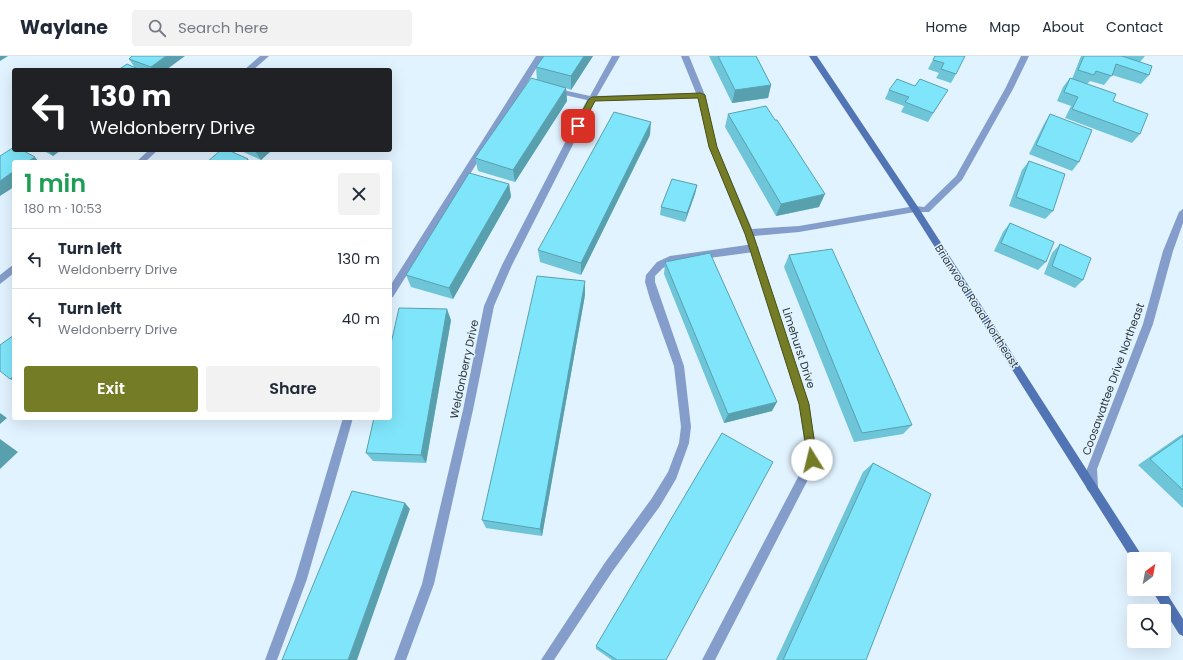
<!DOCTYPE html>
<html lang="en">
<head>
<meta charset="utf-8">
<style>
	:root { --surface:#fff; --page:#f2f2f3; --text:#1f2937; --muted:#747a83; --line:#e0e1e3; --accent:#747c26 }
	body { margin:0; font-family:Poppins,sans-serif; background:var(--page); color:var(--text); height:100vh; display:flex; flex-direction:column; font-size:15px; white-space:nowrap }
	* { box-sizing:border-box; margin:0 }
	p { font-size:13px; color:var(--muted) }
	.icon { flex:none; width:22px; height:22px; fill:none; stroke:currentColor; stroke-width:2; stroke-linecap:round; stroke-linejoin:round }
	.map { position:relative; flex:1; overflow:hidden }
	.drawer { position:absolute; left:12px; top:104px; width:380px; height:260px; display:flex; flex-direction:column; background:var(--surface); border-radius:4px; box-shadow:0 4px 16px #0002 }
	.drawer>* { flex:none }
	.top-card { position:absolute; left:12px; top:12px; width:380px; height:84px; border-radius:4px; box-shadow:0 4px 16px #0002; background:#202124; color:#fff; overflow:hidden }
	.needle { width:26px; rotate:32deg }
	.buttons { position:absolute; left:1127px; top:496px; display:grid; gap:8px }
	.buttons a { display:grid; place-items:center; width:44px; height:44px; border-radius:4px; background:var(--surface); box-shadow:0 4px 16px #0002; font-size:20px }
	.pin { position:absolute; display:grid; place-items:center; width:34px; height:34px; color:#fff; margin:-17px; border-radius:8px; box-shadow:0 2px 6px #0006 }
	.me { position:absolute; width:44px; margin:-22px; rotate:351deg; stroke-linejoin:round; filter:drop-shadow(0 0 3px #0008) }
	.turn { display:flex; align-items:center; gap:14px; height:84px; padding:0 12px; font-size:18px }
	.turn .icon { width:52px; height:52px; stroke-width:2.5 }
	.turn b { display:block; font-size:28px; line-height:34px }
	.round { display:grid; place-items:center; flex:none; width:42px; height:42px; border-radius:4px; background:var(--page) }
	.summary { display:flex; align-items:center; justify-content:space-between; height:68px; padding:0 12px }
	h1 { font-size:24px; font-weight:600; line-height:30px; color:#1e9e55 }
	.button { display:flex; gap:8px; margin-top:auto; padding:8px 12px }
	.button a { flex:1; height:46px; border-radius:4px; background:var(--accent); color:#fff; font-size:16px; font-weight:600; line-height:46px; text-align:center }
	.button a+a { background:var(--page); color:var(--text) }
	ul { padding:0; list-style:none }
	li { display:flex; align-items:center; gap:12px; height:60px; padding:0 12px; border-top:1px solid var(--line) }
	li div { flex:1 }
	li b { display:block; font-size:15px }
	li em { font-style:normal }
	header { display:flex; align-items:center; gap:24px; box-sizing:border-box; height:56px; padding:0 20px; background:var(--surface); border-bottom:1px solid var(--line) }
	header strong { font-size:19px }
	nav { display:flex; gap:22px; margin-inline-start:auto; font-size:14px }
	.search { width:280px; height:36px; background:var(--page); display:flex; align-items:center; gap:10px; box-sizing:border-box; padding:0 14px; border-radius:4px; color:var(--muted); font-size:15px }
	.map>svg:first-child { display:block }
</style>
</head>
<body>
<header>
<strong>Waylane</strong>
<div class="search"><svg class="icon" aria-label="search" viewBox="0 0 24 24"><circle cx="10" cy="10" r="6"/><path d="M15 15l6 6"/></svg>Search here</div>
<nav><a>Home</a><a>Map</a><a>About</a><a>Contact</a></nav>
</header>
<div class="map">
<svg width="1183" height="604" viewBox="0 0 1183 604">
	<rect width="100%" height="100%" fill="#e1f3ff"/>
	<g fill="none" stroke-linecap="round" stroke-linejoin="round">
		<path fill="#849dca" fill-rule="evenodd" d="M754,188L759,192L754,196L672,207L663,212L655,220V226L684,310L691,371L689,387L676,423L660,450L612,516L554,604H541L604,508L652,442L668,416L679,387L681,371L674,310L650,243L645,226L646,219L657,206L670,200Z"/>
		<path fill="#849dca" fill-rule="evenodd" d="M260,0H269L253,14H244Z
			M536,0H544L393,241L390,242V230Z
			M612,0H620L597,40L696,37L681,0H689L705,39L717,91L752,173L799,170L915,150L924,151L956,120L1005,33L1021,0H1029L1013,33L962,124L929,156H915L799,176L754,180L809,348L818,404L715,604H702L807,404L799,348L745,177L709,91L698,42L595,45L512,209L494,250L473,354L434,528L406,604H394L422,528L463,354L484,250L502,209L587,44L551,36L550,34L554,32L590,40Z
			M149,94H158L145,106H136Z
			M1183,153V167L1173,195L1153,268L1097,413L1098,431L1096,435L1092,436L1088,435L1086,431L1087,413L1143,268L1163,195L1179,156Z
			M14,208V217L0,228V219Z
			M343,362H353L307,523L277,604H265L295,523Z"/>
		<path fill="#5174b4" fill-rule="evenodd" d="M809,0H817L918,151L1144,503H1134V507L912,155Z
			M1151,533H1164L1183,563V580L1179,578Z"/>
	</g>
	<path fill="#6dc5d7" d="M544,0H593L571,34L566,32L567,45L515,126L478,115L475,102L537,24L536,11Z
		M709,0H756L771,29L768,42L732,47Z
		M935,0L956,18L951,27L936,22L939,17L928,13Z
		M1081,0H1145L1140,6L1149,19L1141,28L1112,19L1104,29L1090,25L1087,28L1113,45L1140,78L1132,87L1065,62L1071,50L1057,45L1063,31L1070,22L1072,23Z
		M129,3L166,14H118L135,12Z
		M889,34L942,43L928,66L901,56L904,50L885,43Z
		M728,58L819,151L776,160L725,71Z
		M1050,58L1079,106L1072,115L1029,98L1044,68Z
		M650,79L581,219L540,206L538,194Z
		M42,94H61L53,100Z
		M239,94H272L261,104Z
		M1029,105L1053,155L1045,163L1009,150L1022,114Z
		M509,128L511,141L453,243L411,231L406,219Z
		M697,129L695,138L685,166L660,159L661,151Z
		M1010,167L1046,206L1038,214L994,195L1003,176Z
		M1060,188L1083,224L1075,232L1044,218L1052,197Z
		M789,199L912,369L903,378L854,386L784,211Z
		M665,206L772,355L724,367L664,218Z
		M585,239L542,480L486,472L482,464Z
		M451,264L426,407L373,405L366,397Z
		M1183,378V452L1138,409L1178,381Z
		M873,407L866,604H776L863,416Z
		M596,590L666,604H612L596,593Z"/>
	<path fill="#59a0af" d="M0,0H8L0,5Z
		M166,0H185L166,14H152L151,11Z
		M584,0H593L571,34V20Z
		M771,29L768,42L732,47L735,34Z
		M566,32L567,45L515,126L513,114Z
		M651,66L650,79L581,219V207Z
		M47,94H61L53,100Z
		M256,94H272L261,104L255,95Z
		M35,101L39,106H27Z
		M248,103L250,106H245Z
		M14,115V131L0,140V125Z
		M509,128L511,141L453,243L449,232Z
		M697,129L695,138L685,166L687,157Z
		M825,138L819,151L776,160L781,148Z
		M585,225V239L542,480L540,473Z
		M447,253L451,264L426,407L421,399Z
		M14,320V325L10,323Z
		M777,346L772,355L724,367L728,358Z
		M0,357L7,362L0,368Z
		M0,383L18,396L0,413Z
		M405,447L410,453L357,604H348Z"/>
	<path fill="#7fe5fa" stroke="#59a0af" d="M132,0H166L151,11L129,3Z
		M544,0H584L571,20L536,11Z
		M718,0H756L771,29L735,34Z
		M935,0H965L956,18L941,13L944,7L933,4Z
		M1084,0H1122L1152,10L1149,19L1116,8L1112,20L1096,15L1094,19L1078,14Z
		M127,8L140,14H118Z
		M531,22L566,32L513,114L475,102Z
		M1070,22L1116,38L1113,45L1148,58L1140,78L1072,53L1078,41L1064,36Z
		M897,23L915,30L920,23L948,34L933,57L905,46L909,41L889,34Z
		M766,50L775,64H777L825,138L781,148L728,58Z
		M614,56L651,66L581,207L538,194Z
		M1050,58L1092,74L1079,106L1036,89Z
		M14,91V94H22L35,101L27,106H14V115L0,125V100Z
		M221,94H228L248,103L245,106H207Z
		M1029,105L1065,118L1053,155L1016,141Z
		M469,117L509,128L449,232L406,219Z
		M672,123L697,129L687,157L661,151Z
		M1010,167L1054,186L1046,206L1001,187Z
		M1060,188L1091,202L1083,224L1052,210Z
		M832,193L912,369L862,377L789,199Z
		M710,197L777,346L728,358L665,206Z
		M537,220L585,225L540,473L482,464Z
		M399,252L447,253L421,399L366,397L374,362H390V292Z
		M14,279V320L10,323L0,315V289Z
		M722,377L773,406L666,604H617L596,590Z
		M1183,380V434L1150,403Z
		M873,407L931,438L866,604H783Z
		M352,435L405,447L348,604H282Z"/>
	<path fill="#747c26" stroke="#4b5119" d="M701,37L705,39L717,91L753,178L809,348L817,404L816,407L812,408L809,407L808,404L799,348L745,178L709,91L698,42L595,45L581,72H575L574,70L589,43L592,41Z"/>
	<g text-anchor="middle" stroke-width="3" stroke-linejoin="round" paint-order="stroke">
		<g font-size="11" fill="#30393f" stroke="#e1f3ff">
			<text transform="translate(977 250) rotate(57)" y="4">Briarwood Road Northeast</text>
			<text transform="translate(799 292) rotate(72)" y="4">Limehurst Drive</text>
			<text transform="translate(464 313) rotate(-78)" y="4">Weldonberry Drive</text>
			<text transform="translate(1113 323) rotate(-70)" y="4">Coosawattee Drive Northeast</text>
		</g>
	</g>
</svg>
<div class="buttons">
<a><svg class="needle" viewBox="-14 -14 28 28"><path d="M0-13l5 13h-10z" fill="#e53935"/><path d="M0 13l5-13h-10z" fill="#747a83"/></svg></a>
<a><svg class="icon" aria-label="search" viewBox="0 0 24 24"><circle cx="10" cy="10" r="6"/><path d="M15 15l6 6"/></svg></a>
</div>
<div class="pin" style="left:578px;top:70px;background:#d93025"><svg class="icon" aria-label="arrive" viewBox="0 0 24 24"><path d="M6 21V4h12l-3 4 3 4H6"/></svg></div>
<svg class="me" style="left:812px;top:404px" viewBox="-20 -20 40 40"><circle r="19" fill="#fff"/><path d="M0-13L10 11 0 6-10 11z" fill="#747c26"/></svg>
<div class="top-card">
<div class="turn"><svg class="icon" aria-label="left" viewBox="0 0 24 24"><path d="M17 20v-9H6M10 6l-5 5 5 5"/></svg><div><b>130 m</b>Weldonberry Drive</div></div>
</div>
<section class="drawer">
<div class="summary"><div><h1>1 min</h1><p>180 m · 10:53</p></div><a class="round"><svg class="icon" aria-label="close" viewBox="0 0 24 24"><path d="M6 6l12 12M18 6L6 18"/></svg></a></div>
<ul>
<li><svg class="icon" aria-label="left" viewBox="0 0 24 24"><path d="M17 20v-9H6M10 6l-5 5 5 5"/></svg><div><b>Turn left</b><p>Weldonberry Drive</p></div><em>130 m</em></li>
<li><svg class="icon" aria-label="left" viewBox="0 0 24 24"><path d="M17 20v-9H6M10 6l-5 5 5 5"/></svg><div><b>Turn left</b><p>Weldonberry Drive</p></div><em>40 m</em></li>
</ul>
<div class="button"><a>Exit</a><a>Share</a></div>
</section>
</div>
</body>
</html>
